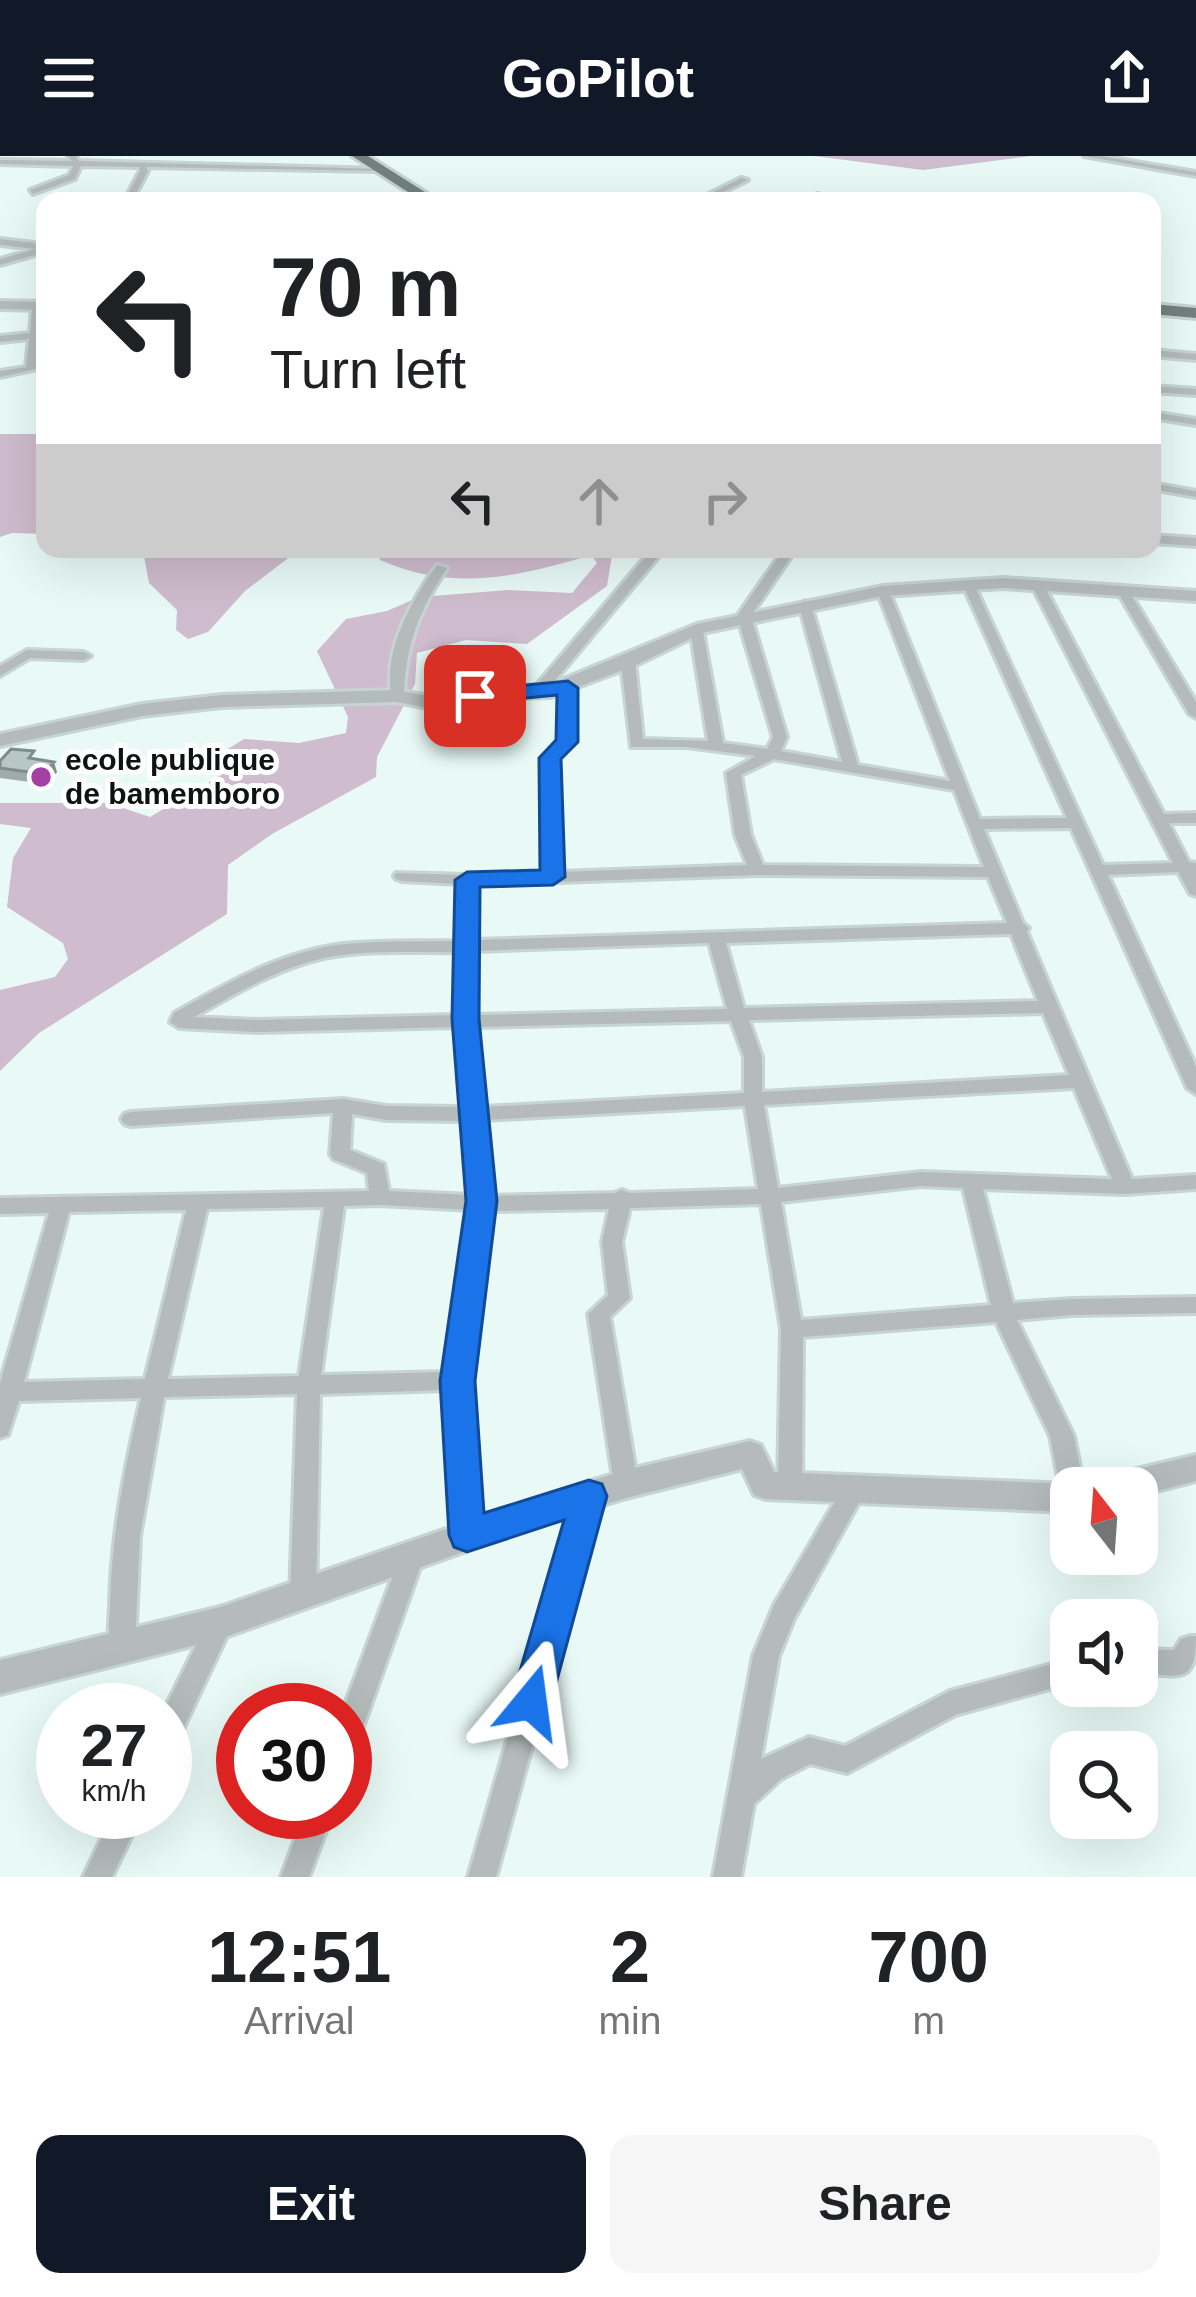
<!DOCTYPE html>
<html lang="en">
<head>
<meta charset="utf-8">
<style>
	:root { --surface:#fff; --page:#f6f6f6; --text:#202124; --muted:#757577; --accent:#111827 }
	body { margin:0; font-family:Arial,sans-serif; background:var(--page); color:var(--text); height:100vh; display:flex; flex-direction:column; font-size:45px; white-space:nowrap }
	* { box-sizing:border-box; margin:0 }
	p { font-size:39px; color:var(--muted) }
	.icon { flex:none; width:66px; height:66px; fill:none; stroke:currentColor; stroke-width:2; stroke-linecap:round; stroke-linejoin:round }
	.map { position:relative; height:1721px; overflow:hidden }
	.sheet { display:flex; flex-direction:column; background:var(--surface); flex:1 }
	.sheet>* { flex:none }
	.top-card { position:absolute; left:36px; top:36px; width:1125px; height:366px; border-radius:24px; box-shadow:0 12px 48px #0002; background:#fff; color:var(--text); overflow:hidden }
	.needle { width:78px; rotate:343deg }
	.fabs { position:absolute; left:1050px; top:1311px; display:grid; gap:24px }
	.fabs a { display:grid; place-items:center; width:108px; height:108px; border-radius:24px; background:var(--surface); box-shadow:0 12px 48px #0002; font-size:60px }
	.speed { position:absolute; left:36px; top:1527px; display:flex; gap:24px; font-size:60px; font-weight:700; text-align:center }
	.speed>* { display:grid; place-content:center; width:156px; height:156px; border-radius:50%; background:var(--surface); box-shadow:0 12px 48px #0002; line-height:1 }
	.speed small { font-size:30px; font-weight:400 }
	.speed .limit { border:18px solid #d22; background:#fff; color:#111 }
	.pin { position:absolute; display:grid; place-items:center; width:102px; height:102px; color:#fff; margin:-51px; border-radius:24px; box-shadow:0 6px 18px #0006 }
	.me { position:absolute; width:132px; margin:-66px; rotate:16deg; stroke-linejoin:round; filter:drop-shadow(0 0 9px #0008) }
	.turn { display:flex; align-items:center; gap:42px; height:252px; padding:0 36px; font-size:54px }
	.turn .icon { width:156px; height:156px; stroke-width:2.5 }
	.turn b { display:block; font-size:84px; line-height:102px }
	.lanes { display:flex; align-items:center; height:114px; padding:0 36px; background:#0003; justify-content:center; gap:60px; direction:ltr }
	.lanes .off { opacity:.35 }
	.eta { display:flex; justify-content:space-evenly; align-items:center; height:204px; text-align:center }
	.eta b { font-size:72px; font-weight:800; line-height:84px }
	.cta { display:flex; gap:24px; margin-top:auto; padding:24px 36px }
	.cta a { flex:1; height:138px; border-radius:24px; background:var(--accent); color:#fff; font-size:48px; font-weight:800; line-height:138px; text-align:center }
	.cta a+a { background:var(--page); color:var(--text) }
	header { display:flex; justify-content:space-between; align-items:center; height:156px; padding:0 36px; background:var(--accent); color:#fff; font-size:54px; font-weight:800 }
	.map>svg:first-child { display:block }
</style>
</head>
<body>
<header><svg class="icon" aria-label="menu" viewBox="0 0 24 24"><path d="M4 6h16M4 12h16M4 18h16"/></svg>GoPilot<svg class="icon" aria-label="share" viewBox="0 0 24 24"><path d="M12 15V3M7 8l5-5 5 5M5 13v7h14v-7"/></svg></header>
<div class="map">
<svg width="1196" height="1721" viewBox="0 0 1196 1721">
	<rect width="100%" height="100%" fill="#e9faf6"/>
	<path fill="#cfbcce" d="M814,0H1031L923,14Z
		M0,278H45V378L12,377L0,381Z
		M135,393H300L245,435L208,476L188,483L176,474L177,454L149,427L144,400Z
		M376,393H613L607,430L527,488L466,484L417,497L415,528L377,601L376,621L272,678L228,709L227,758L39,877L0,915V834L55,821L68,803L63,787L7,751L13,702L31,672L0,668V647H108L150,661L228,615L226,594L244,583L299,587L346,577L348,561L317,495L346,463L387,455L419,441L508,434L572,437L597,407L591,399C518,421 453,436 380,404Z"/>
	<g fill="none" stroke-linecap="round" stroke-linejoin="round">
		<defs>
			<path id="minor" d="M68,0H76L79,5L383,13L379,15L146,11L148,15L132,45H124L140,15L139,11L81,10L75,23L33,38L30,34L69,19L73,10L0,8V4L71,5Z
				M1084,0H1101L1196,16V20Z
				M741,22L748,24L705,45H695Z
				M817,38L824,40L820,45H812Z
				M0,83L34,87L38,90L34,93L0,89Z
				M45,90V96L0,109V103Z
				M37,147L42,150L36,213L0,221V215L26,211L29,183L0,186V180L30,177L32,150Z
				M1152,194L1196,198V204L1152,200Z
				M1152,230L1196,233V239L1152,236Z
				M1152,256L1196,263V269L1152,262Z
				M1152,327L1196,335V341L1152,333Z
				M1152,379L1196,382V390L1152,387Z
				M652,393H665L542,540H532V534Z
				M784,393H796L751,460L787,581L781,595L842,606L799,449L805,445L811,449L858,609L950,625L877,435L883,431L889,435L980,663L1067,662L962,427L972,424L1103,709L1173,707L1031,428L1037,424L1043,428L1164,658L1196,657V667H1169L1189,706L1196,707V740L1190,738L1178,716L1108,719L1196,911V938L1187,932L1071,672L984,673L1023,767L1029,772L1027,776L1132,1023L1196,1019V1033L1125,1038L983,1033L1013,1147L1072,1143L1196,1141V1157L1072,1159L1017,1164L1074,1280L1084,1332H1071V1342L1064,1339L1060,1332L1050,1280L996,1166L803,1181L802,1332L798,1339L790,1342L782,1339L778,1332L781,1173L761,1048L630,1052L622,1086L630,1142L610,1161L638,1328L634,1335L626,1338L618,1335L614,1328L588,1158L608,1139L602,1086L609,1053L491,1055L468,1225L479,1379L476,1387L467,1390L458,1387L455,1379L446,1234L320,1238L316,1441L312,1449L303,1453L294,1449L290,1441L297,1238L164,1241L140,1380L135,1490L131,1499L122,1502L113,1499C107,1484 109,1467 110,1451C111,1381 125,1310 141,1242L19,1245L8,1279L0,1282V1227L49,1057L0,1058V1042L369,1035L367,1017L333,1003L330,998L333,957L131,970L124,968L121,963L124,958L131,956L343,943L386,950L464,951L457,871L258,876L179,872L170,866L174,857C225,828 277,798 336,789C376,784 418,786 458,785L459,728L402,725L396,723L394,720L396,717L467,719L545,716L543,602L560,585L563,529H573L575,532L574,586L557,603L561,716L747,709L735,679L726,617L756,600L687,591H631L621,506L628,502L635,506L643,583L708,585L690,473L692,470H702L723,587L767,593L773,581L737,460ZM774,603L954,634L984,711L763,709L751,679L741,619ZM757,719L988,721L1007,767L475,784V729ZM1011,778L1038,845L744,852L726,787ZM709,787L727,853L474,859L475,795ZM457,796L456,859L258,864L194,861C235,838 278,812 324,802C367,793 414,797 457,796ZM1043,857L1069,919L762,936V901L749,864ZM731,865L744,901V937L483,951L475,871ZM1074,932L1112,1023L921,1016L778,1032L764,949ZM745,950L758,1033L630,1037L622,1034L614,1037L492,1040L484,964ZM352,958L386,964L465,965L471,1039L389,1035L384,1008L350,994ZM921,1030L963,1032L991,1149L801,1164L781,1046ZM380,1049L471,1054L447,1216L321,1219L344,1050ZM324,1051L299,1220L168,1223L207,1053ZM186,1054L145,1223L24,1226L69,1056Z
				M437,409L447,412C420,452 405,491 404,540L402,543H392C382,496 410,447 437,409Z
				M1123,431L1129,435L1196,546V562L1189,558L1117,435Z
				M27,494L84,496L91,500L84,504L30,502L0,520V510Z
				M855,1322L863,1325L867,1332L794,1463L779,1500L761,1603L809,1581L845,1590L950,1535L1071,1503V1527L955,1559L847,1617L810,1608L781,1623L754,1648L741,1721H713L753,1500L774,1449L847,1325Z
				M589,1330L597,1333L601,1340L496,1721H468L577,1340L581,1333Z
				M413,1387L422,1390L425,1398L358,1585L355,1594L345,1598L343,1554L401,1398L404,1390Z
				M220,1455L229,1459L233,1467L175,1590L165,1594L164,1554L211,1459Z
				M1190,1480H1196C1196,1531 1179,1519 1137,1517V1493L1174,1494L1181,1483Z
				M114,1656H143L112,1721H83Z
				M305,1656H333L309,1721H281Z"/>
			<path id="tertiary" d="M0,145L45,146V154L0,153Z
				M1003,422L1196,435V445L1003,432L883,440L702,477L634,510L551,541L487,543L448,556L397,546L222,551L142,560L0,590V578L142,548L222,539L397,534L447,544L485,531L549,529L697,468L883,430Z
				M750,1285L761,1289L774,1316L1071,1328L1082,1332H1071V1356L765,1343L754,1339L742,1313L626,1342L533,1371L220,1483L0,1538V1504L220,1451L533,1343L626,1314Z
				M1196,1299V1325L1137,1340V1332H1100L1105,1322L1116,1318Z"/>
			<path id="trunk" d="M352,0H368L439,45H422Z
				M1152,148L1196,152V162L1152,158Z"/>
		</defs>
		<use href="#minor" stroke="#c6d5d2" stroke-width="6"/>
		<use href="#tertiary" stroke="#c6d5d2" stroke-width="6"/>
		<use href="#trunk" stroke="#c6d5d2" stroke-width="6"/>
		<use href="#minor" fill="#b4bbba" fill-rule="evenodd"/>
		<use href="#tertiary" fill="#b4bbba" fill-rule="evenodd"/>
		<use href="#trunk" fill="#73817e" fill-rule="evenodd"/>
	</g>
	<path fill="#9daca9" d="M36,603L57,616L45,628L0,622V605Z"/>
	<path fill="#808c89" d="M54,606L57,616L45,628L43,618Z"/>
	<path fill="#b7c8c4" stroke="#808c89" stroke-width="3" d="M11,593L34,595L29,602L54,606L43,618L0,612V605Z"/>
	<path fill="#1a73e8" stroke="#114b97" stroke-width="3" d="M568,525L578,532V586L561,603L565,721L553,729L480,731L479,863L497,1045L475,1225L484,1357L589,1324L602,1328L607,1340L551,1546L545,1560L531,1566L517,1560L511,1546L564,1364L467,1396L454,1391L449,1379L440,1225L466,1045L452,863L455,724L467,716L540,714L539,602L556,584L557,539L475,547L465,540L475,534Z"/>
	<circle fill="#a43fa4" stroke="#fff" stroke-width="4.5" cx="41" cy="621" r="12"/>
	<g text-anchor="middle" stroke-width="10" stroke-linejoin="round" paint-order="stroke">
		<g font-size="30" font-weight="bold" fill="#0d1312" stroke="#fff" text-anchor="start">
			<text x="65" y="614">ecole publique<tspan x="65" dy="34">de bamemboro</tspan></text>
		</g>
	</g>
</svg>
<div class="fabs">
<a><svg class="needle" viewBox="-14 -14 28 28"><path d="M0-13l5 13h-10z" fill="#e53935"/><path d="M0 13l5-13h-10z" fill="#757577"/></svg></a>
<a><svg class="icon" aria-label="sound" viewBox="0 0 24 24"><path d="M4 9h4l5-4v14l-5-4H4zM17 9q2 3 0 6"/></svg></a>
<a><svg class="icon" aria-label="search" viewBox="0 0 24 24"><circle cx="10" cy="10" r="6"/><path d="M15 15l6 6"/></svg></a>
</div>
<div class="speed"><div>27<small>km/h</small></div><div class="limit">30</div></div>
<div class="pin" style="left:475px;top:540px;background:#d93025"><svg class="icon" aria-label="arrive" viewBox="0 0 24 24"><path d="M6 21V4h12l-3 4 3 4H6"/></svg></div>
<svg class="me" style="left:531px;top:1546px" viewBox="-20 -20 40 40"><path d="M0-17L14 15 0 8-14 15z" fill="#1a73e8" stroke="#fff" stroke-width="4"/></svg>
<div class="top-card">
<div class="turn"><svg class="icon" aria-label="left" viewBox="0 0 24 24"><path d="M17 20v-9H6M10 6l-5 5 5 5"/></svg><div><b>70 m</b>Turn left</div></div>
<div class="lanes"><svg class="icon" aria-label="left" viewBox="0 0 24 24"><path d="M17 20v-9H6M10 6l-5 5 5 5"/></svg><svg class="icon off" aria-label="ahead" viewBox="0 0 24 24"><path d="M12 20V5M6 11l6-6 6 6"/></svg><svg class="icon off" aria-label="right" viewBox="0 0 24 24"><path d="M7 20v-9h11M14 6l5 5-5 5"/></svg></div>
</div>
</div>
<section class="sheet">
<div class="eta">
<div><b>12:51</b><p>Arrival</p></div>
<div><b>2</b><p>min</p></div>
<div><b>700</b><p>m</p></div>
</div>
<div class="cta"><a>Exit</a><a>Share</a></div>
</section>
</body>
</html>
